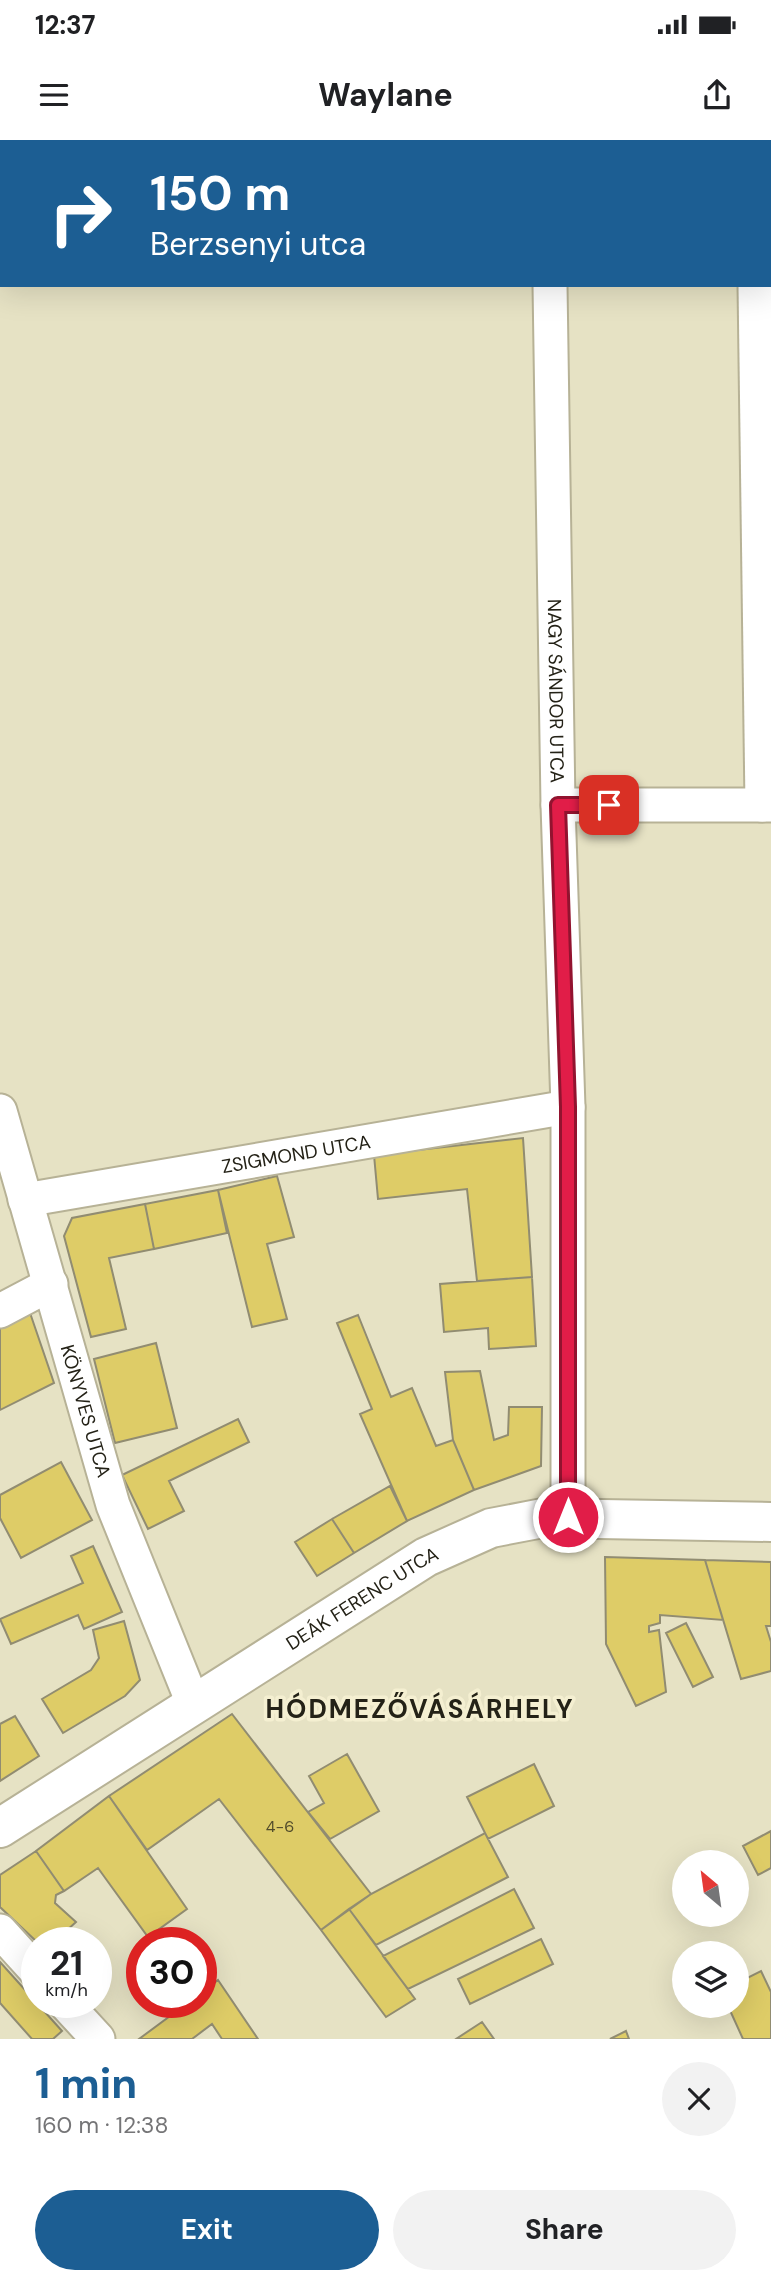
<!DOCTYPE html>
<html lang="en">
<head>
<meta charset="utf-8">
<style>
	:root { --surface:#fff; --page:#f2f2f2; --text:#202124; --muted:#757577; --accent:#1c5e93 }
	body { margin:0; font-family:"DM Sans",sans-serif; background:var(--page); color:var(--text); height:100vh; display:flex; flex-direction:column; font-size:26px; white-space:nowrap }
	* { box-sizing:border-box; margin:0 }
	p { font-size:23px; color:var(--muted) }
	.icon { flex:none; width:38px; height:38px; fill:none; stroke:currentColor; stroke-width:2; stroke-linecap:round; stroke-linejoin:round }
	.map { position:relative; height:1899px; overflow:hidden }
	.panel { display:flex; flex-direction:column; background:var(--surface); flex:1 }
	.panel>* { flex:none }
	.top-card { position:absolute; left:0px; top:0px; width:772px; height:147px; box-shadow:0 7px 28px #0002; background:#1c5e93; color:#fff; overflow:hidden }
	.needle { width:46px; rotate:331deg }
	.tools { position:absolute; left:672px; top:1710px; display:grid; gap:14px }
	.tools a { display:grid; place-items:center; width:77px; height:77px; border-radius:50%; background:var(--surface); box-shadow:0 7px 28px #0002; font-size:35px }
	.speed { position:absolute; left:21px; top:1787px; display:flex; gap:14px; font-size:35px; font-weight:700; text-align:center }
	.speed>* { display:grid; place-content:center; width:91px; height:91px; border-radius:50%; background:var(--surface); box-shadow:0 7px 28px #0002; line-height:1 }
	.speed small { font-size:18px; font-weight:400 }
	.speed .limit { border:10px solid #d22; background:#fff; color:#111 }
	.pin { position:absolute; display:grid; place-items:center; width:60px; height:60px; color:#fff; margin:-30px; border-radius:14px; box-shadow:0 4px 10px #0006 }
	.me { position:absolute; width:77px; margin:-38px; rotate:0deg; stroke-linejoin:round; filter:drop-shadow(0 0 5px #0008) }
	.turn { display:flex; align-items:center; gap:24px; height:147px; padding:0 35px; font-size:32px }
	.turn .icon { width:91px; height:91px; stroke-width:2.5 }
	.turn b { display:block; font-size:49px; line-height:60px }
	.round { display:grid; place-items:center; flex:none; width:74px; height:74px; border-radius:37px; background:var(--page) }
	.head { display:flex; align-items:center; justify-content:space-between; height:119px; padding:0 35px }
	h1 { font-size:42px; font-weight:700; line-height:52px; color:var(--accent) }
	.cta { display:flex; gap:14px; margin-top:auto; padding:14px 35px }
	.cta a { flex:1; height:80px; border-radius:42px; background:var(--accent); color:#fff; font-size:28px; font-weight:700; line-height:80px; text-align:center }
	.cta a+a { background:var(--page); color:var(--text) }
	.status { display:flex; justify-content:space-between; align-items:center; height:49px; padding:0 35px; background:var(--surface); direction:ltr }
	.status svg { height:19px; fill:currentColor }
	header { display:flex; justify-content:space-between; align-items:center; height:91px; padding:0 35px; background:var(--surface); font-size:32px; font-weight:700 }
	.map>svg:first-child { display:block }
</style>
</head>
<body>
<div class="status"><b>12:37</b><svg viewBox="0 0 49 12"><path d="M0 12V9h3v3zM5 12V6h3v6zM10 12V3h3v9zM15 12V0h3v12zM26 1h20v11H26zM47 4h2v5h-2z"/></svg></div>
<header><svg class="icon" aria-label="menu" viewBox="0 0 24 24"><path d="M4 6h16M4 12h16M4 18h16"/></svg>Waylane<svg class="icon" aria-label="share" viewBox="0 0 24 24"><path d="M12 15V3M7 8l5-5 5 5M5 13v7h14v-7"/></svg></header>
<div class="map">
<svg width="771" height="1899" viewBox="0 0 771 1899">
	<rect width="100%" height="100%" fill="#e6e2c4"/>
	<path fill="#decc67" stroke="#918c71" stroke-width="2" d="M523,998L532,1137L477,1141L467,1049L378,1059L374,1015Z
		M277,1036L294,1097L267,1104L287,1179L252,1187L218,1050Z
		M218,1050L227,1093L154,1109L145,1064Z
		M145,1064L154,1109L109,1118L126,1189L91,1197L64,1096L72,1078Z
		M532,1137L536,1206L489,1209L488,1188L444,1192L440,1144Z
		M28,1167L54,1243L0,1270V1182Z
		M358,1175L391,1257L412,1248L436,1306L453,1300L474,1350L407,1381L360,1274L372,1269L337,1183Z
		M156,1203L177,1288L115,1303L94,1219Z
		M480,1231L494,1300L508,1295L509,1267H542L541,1326L474,1350L453,1300L445,1232Z
		M238,1279L249,1302L169,1341L184,1371L148,1389L122,1335Z
		M61,1322L92,1380L21,1418L0,1378V1355Z
		M390,1346L407,1381L354,1413L332,1379Z
		M332,1379L354,1413L317,1436L295,1402Z
		M93,1406L122,1472L84,1489L78,1475L11,1504L0,1479L83,1443L71,1416Z
		M605,1417L705,1420L723,1480L660,1475V1483L649,1486V1492L659,1490L666,1552L636,1566L606,1504Z
		M705,1420L771,1422V1486H766L771,1502V1531L741,1539Z
		M124,1481L140,1540L125,1556L63,1593L42,1559L91,1530L99,1518L93,1490Z
		M686,1483L713,1537L693,1547L666,1493Z
		M232,1574L371,1754L321,1790L219,1659L147,1710L109,1656Z
		M15,1576L39,1616L0,1641V1584Z
		M347,1614L379,1671L330,1699L308,1672L324,1663L309,1636Z
		M534,1624L554,1666L488,1699L467,1657Z
		M109,1656L187,1769L148,1797L98,1728L64,1751L36,1711Z
		M771,1691V1728L758,1735L743,1706Z
		M485,1693L508,1737L376,1805L349,1769L371,1754Z
		M36,1711L64,1751L56,1755L55,1763L76,1782L54,1802H37L0,1767V1735Z
		M514,1749L534,1788L408,1849L383,1816Z
		M349,1769L415,1859L386,1877L321,1790Z
		M541,1799L553,1824L470,1864L458,1839Z
		M0,1822L62,1891L53,1899H32L0,1863Z
		M761,1831L771,1852V1899H743L728,1866H737V1843Z
		M218,1840L258,1899H222L212,1884L192,1899H139L189,1862H201V1853Z
		M482,1882L494,1899H456Z
		M626,1891L629,1899H610Z"/>
	<g fill="none" stroke-linecap="round" stroke-linejoin="round">
		<defs>
			<g id="street">
				<path d="M548,0V2"/>
				<path d="M753,0V2"/>
				<path d="M34,2L38,0"/>
				<path d="M0,14L2,13"/>
				<path id="s1" d="M550,145L558,665L568,967V1377"/>
				<path d="M755,145L762,665"/>
				<path d="M558,665H771"/>
				<path id="s2" d="M0,971L113,1365L193,1563"/>
				<path id="s3" d="M25,1060L568,967"/>
				<path d="M0,1171L51,1144"/>
				<path d="M0,1791L37,1832"/>
				<path d="M64,1862L98,1899"/>
			</g>
			<g id="secondary">
				<path id="s4" d="M0,1688L426,1417L491,1388L543,1378L771,1382"/>
			</g>
		</defs>
		<use href="#street" stroke="#b7b296" stroke-width="37"/>
		<use href="#secondary" stroke="#b7b296" stroke-width="42"/>
		<use href="#street" stroke="#fff" stroke-width="33"/>
		<use href="#secondary" stroke="#fff" stroke-width="38"/>
	</g>
	<g fill="none" stroke-linecap="round" stroke-linejoin="round">
		<defs>
			<path id="route" d="M568,1377V967L558,665H609"/>
		</defs>
		<use href="#route" stroke="#92132f" stroke-width="18"/>
		<use href="#route" stroke="#e11d48" stroke-width="12"/>
	</g>
	<g text-anchor="middle" stroke-width="7" stroke-linejoin="round" paint-order="stroke">
		<g font-size="16" fill="#524c2b">
			<text x="280" y="1692">4-6</text>
		</g>
		<g font-size="19" fill="#242217" stroke="#f4efd1">
			<text dy="7" stroke="none"><textPath href="#s1" startOffset="406">NAGY SÁNDOR UTCA</textPath></text>
			<text dy="7" stroke="none"><textPath href="#s3" startOffset="275">ZSIGMOND UTCA</textPath></text>
			<text dy="7" stroke="none"><textPath href="#s2" startOffset="312">KÖNYVES UTCA</textPath></text>
			<text dy="7" stroke="none"><textPath href="#s4" startOffset="429">DEÁK FERENC UTCA</textPath></text>
		</g>
		<g font-size="26" font-weight="bold" letter-spacing="2" fill="#242217" stroke="#f4efd1">
			<text x="420" y="1578">HÓDMEZŐVÁSÁRHELY</text>
		</g>
	</g>
</svg>
<div class="tools">
<a><svg class="needle" viewBox="-14 -14 28 28"><path d="M0-13l5 13h-10z" fill="#e53935"/><path d="M0 13l5-13h-10z" fill="#757577"/></svg></a>
<a><svg class="icon" aria-label="layers" viewBox="0 0 24 24"><path d="M12 4l9 5-9 5-9-5zM3 14l9 5 9-5"/></svg></a>
</div>
<div class="speed"><div>21<small>km/h</small></div><div class="limit">30</div></div>
<div class="pin" style="left:609px;top:665px;background:#d93025"><svg class="icon" aria-label="arrive" viewBox="0 0 24 24"><path d="M6 21V4h12l-3 4 3 4H6"/></svg></div>
<svg class="me" style="left:568px;top:1377px" viewBox="-20 -20 40 40"><circle r="17" fill="#e11d48" stroke="#fff" stroke-width="3"/><path d="M0-11L8 9 0 5-8 9z" fill="#fff"/></svg>
<div class="top-card">
<div class="turn"><svg class="icon" aria-label="right" viewBox="0 0 24 24"><path d="M7 20v-9h11M14 6l5 5-5 5"/></svg><div><b>150 m</b>Berzsenyi utca</div></div>
</div>
</div>
<section class="panel">
<div class="head"><div><h1>1 min</h1><p>160 m · 12:38</p></div><a class="round"><svg class="icon" aria-label="close" viewBox="0 0 24 24"><path d="M6 6l12 12M18 6L6 18"/></svg></a></div>
<div class="cta"><a>Exit</a><a>Share</a></div>
</section>
</body>
</html>
